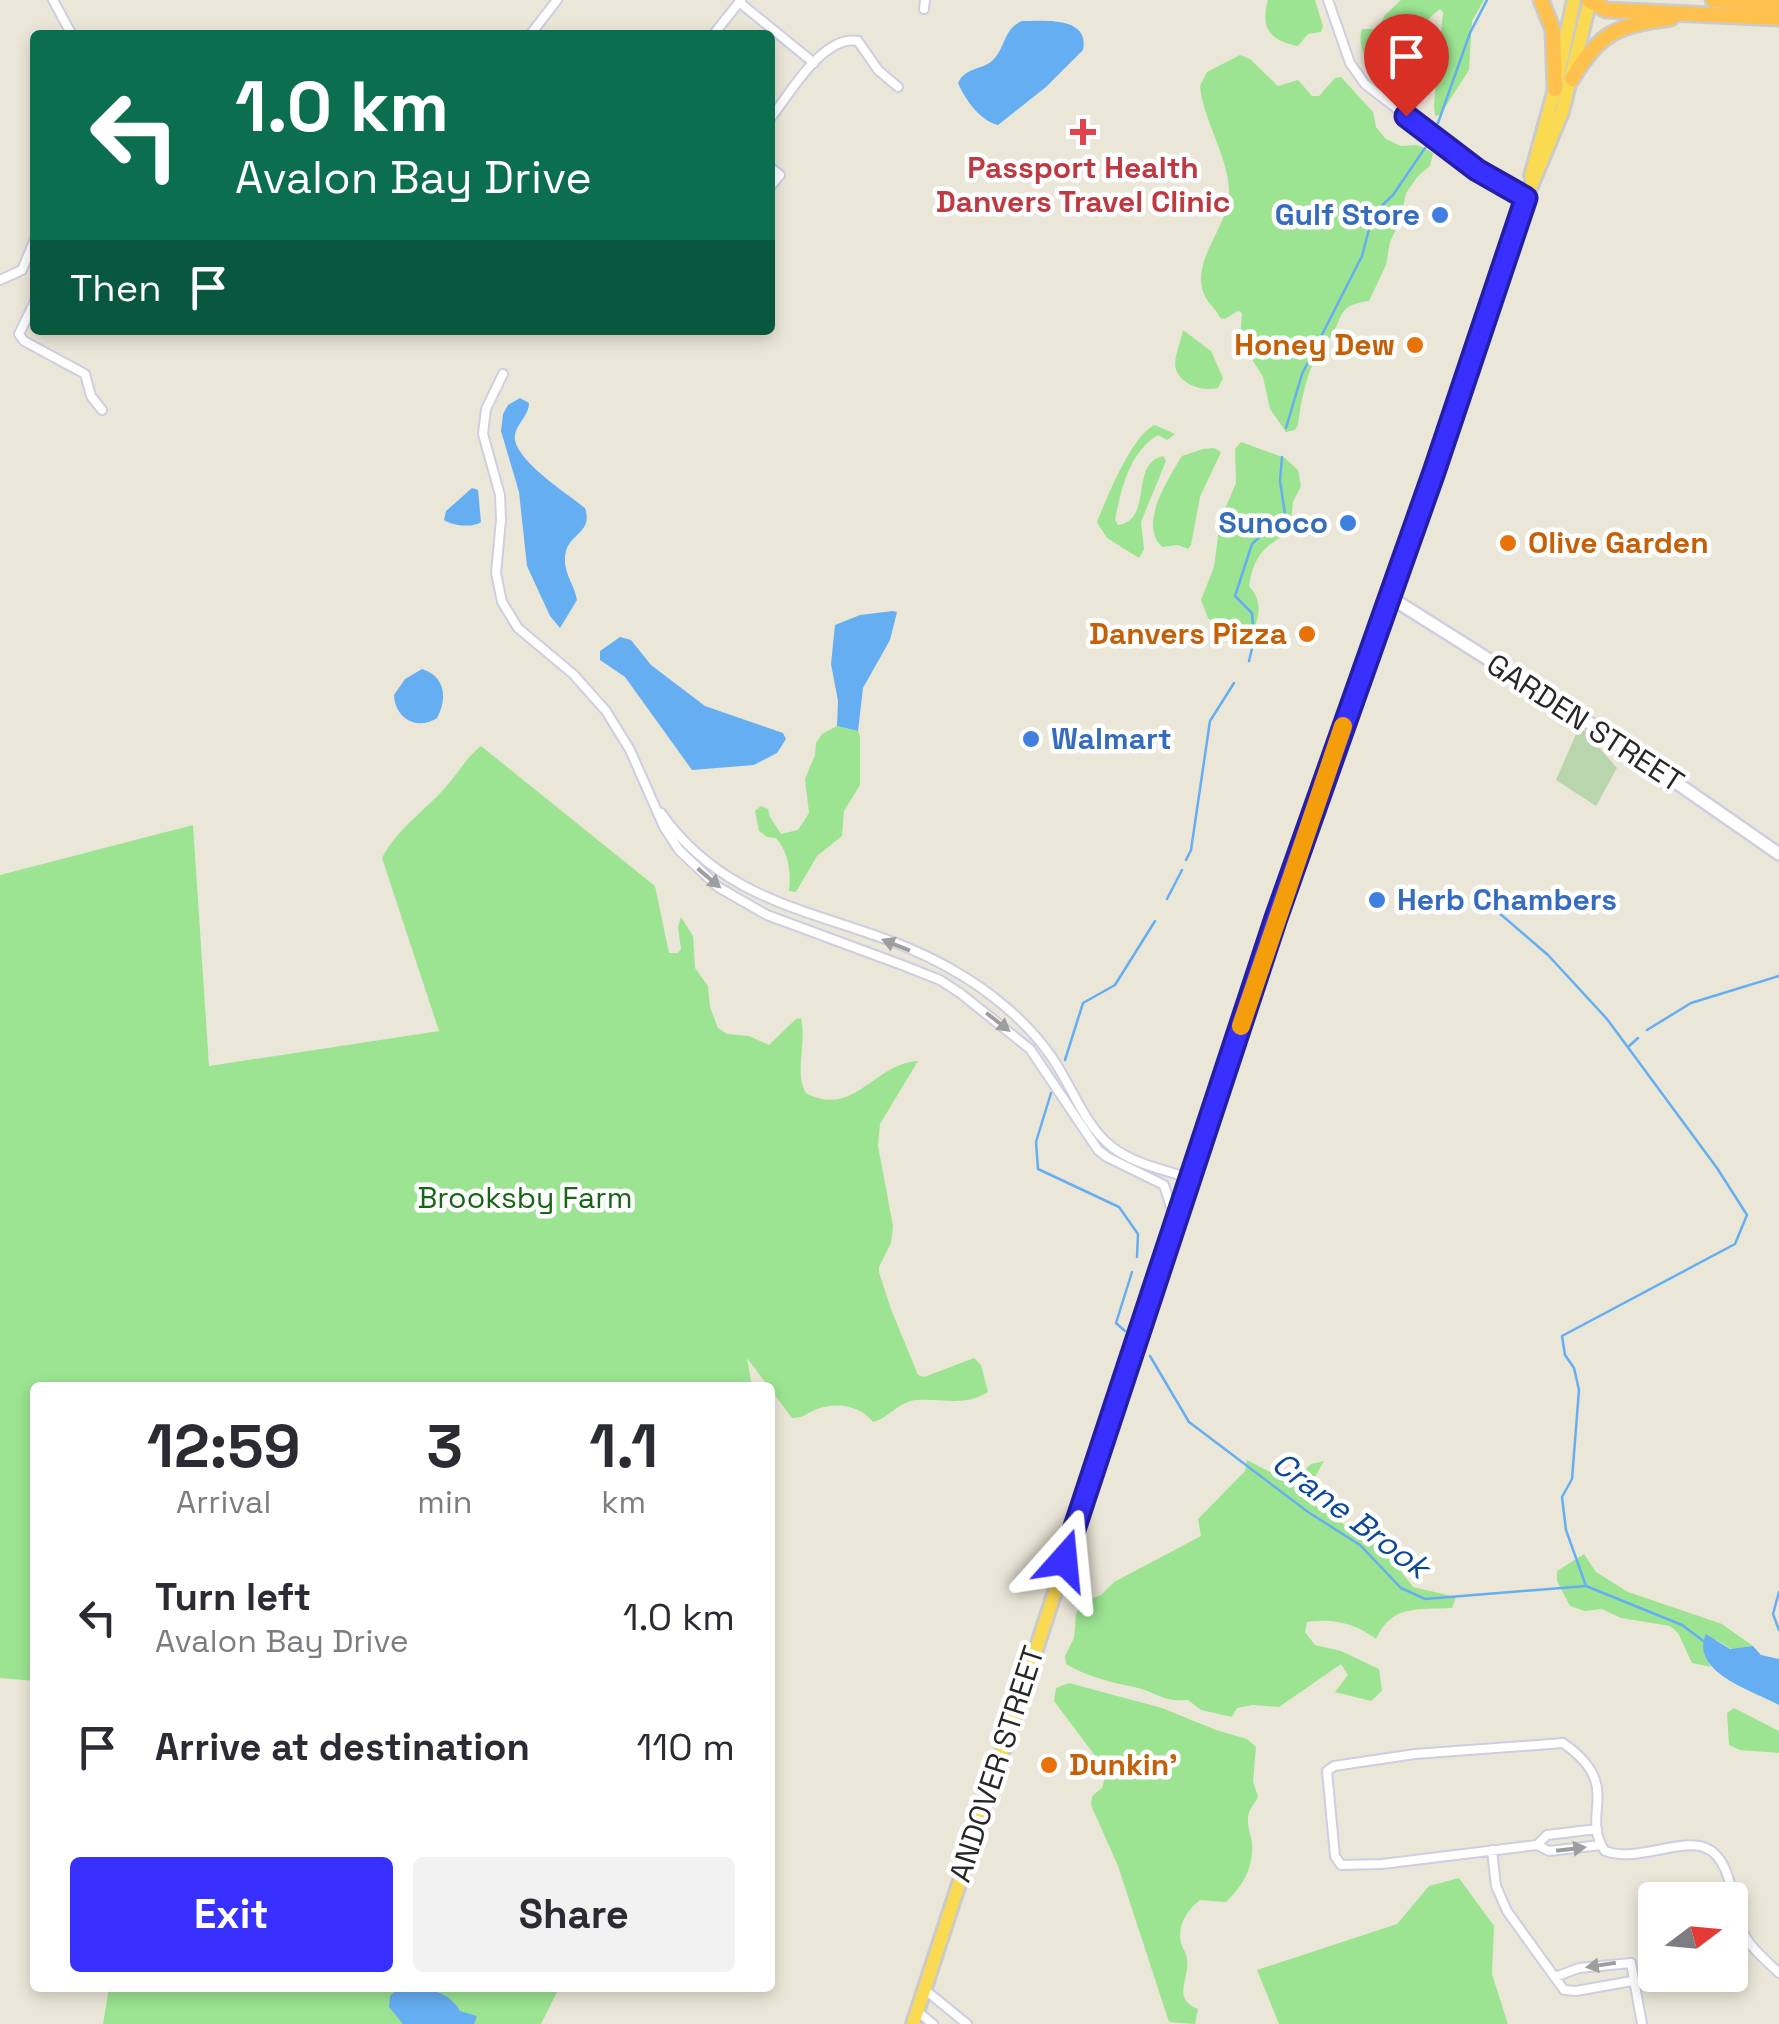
<!DOCTYPE html>
<html lang="en">
<head>
<meta charset="utf-8">
<style>
	:root { --surface:#fff; --page:#f2f2f3; --text:#2b2b33; --muted:#7c7c81; --accent:#3730ff }
	body { margin:0; font-family:"Space Grotesk",sans-serif; background:var(--page); color:var(--text); height:100vh; display:flex; flex-direction:column; font-size:38px; white-space:nowrap }
	* { box-sizing:border-box; margin:0 }
	p { font-size:32px; color:var(--muted) }
	.icon { flex:none; width:55px; height:55px; fill:none; stroke:currentColor; stroke-width:2; stroke-linecap:round; stroke-linejoin:round }
	.map { position:relative; flex:1; overflow:hidden }
	.panel { position:absolute; left:30px; top:1382px; width:745px; height:610px; display:flex; flex-direction:column; background:var(--surface); border-radius:10px; box-shadow:0 5px 15px #0003 }
	.panel>* { flex:none }
	.banner { position:absolute; left:30px; top:30px; width:745px; height:305px; border-radius:10px; box-shadow:0 5px 15px #0003; background:#0b6e4f; color:#fff; overflow:hidden }
	.needle { width:65px; rotate:74deg }
	.controls { position:absolute; left:1638px; top:1882px; display:grid; gap:20px }
	.controls a { display:grid; place-items:center; width:110px; height:110px; border-radius:10px; background:var(--surface); box-shadow:0 5px 15px #0003; font-size:50px }
	.pin { position:absolute; display:grid; place-items:center; width:85px; height:85px; color:#fff; margin:-102px -42px; border-radius:50% 50% 50% 0; rotate:-45deg; box-shadow:0 0 10px #0007 }
	.pin .icon { rotate:45deg }
	.me { position:absolute; width:110px; margin:-55px; rotate:18deg; stroke-linejoin:round; filter:drop-shadow(0 0 8px #0008) }
	.turn { display:flex; align-items:center; gap:35px; height:210px; padding:0 40px; font-size:45px }
	.turn .icon { width:130px; height:130px; stroke-width:2.5 }
	.turn b { display:block; font-size:70px; line-height:85px }
	.then { display:flex; align-items:center; height:95px; padding:0 40px; background:#0003; gap:20px; font-size:38px }
	.eta { display:flex; justify-content:space-evenly; align-items:center; height:170px; text-align:center }
	.eta b { font-size:60px; font-weight:600; line-height:70px }
	.button { display:flex; gap:20px; margin-top:auto; padding:20px 40px }
	.button a { flex:1; height:115px; border-radius:10px; background:var(--accent); color:#fff; font-size:40px; font-weight:600; line-height:115px; text-align:center }
	.button a+a { background:var(--page); color:var(--text) }
	ul { padding:0; list-style:none }
	li { display:flex; align-items:center; gap:30px; height:130px; padding:0 40px }
	li div { flex:1 }
	li b { display:block; font-size:38px }
	li em { font-style:normal }
	.map>svg:first-child { display:block }
</style>
</head>
<body>
<div class="map">
<svg width="1779" height="2024" viewBox="0 0 1779 2024">
	<rect width="100%" height="100%" fill="#ebe7d8"/>
	<path fill="#9ce492" d="M1268,0H1315L1323,26L1321,32L1308,34L1298,46C1270,41 1260,28 1268,0Z
		M1401,0H1484L1472,21L1469,70L1440,115L1435,116L1434,105L1443,12L1440,9C1406,34 1425,56 1411,88L1406,90C1384,80 1353,56 1362,29H1378L1385,15Z
		M1240,55L1250,59L1278,86L1298,80L1312,96H1319L1335,78L1341,77L1373,112L1376,127L1386,139L1401,146L1418,145L1433,153L1430,166L1418,176L1406,193L1400,221L1390,242L1386,265L1369,301C1337,305 1344,316 1331,336C1328,341 1323,344 1321,348C1307,371 1301,399 1298,425L1295,430L1286,432L1270,409L1263,377L1240,340L1242,313L1238,311L1225,319L1220,318C1216,309 1212,307 1207,300C1185,264 1230,229 1229,190C1228,156 1203,120 1200,86L1207,72Z
		M1183,330L1211,351L1223,378L1218,388C1205,390 1197,389 1186,382C1166,368 1179,352 1183,330Z
		M1155,425L1175,434L1167,440L1158,435C1129,452 1121,490 1115,520L1118,525C1154,520 1129,463 1163,456L1166,461L1141,522L1144,549L1139,558L1107,538L1097,522C1106,499 1133,433 1155,425Z
		M1241,442L1285,458L1298,470L1301,486L1293,502L1290,532C1264,546 1254,556 1249,586C1268,608 1254,623 1249,647H1242L1208,618L1201,600L1214,567L1220,521L1236,483L1235,449Z
		M1203,449L1214,448L1221,452L1200,497L1191,545L1188,549L1178,545L1162,547C1138,524 1168,479 1182,456Z
		M837,726L858,731L860,736V785L844,811L842,836L817,856L796,892L789,891C791,872 789,853 776,838L767,837L759,831L755,811L761,806L768,809L770,817L781,834L798,830L809,813L805,779L815,755L816,743L822,734Z
		M481,746L655,886L669,953H678L681,949L678,927L681,917L693,936L695,968L708,986L710,1007L718,1028L727,1034L749,1036L769,1045L796,1019L801,1018C807,1042 794,1074 806,1093C854,1119 874,1063 918,1061L880,1124L878,1146L893,1226L891,1243L879,1267V1272L891,1309L918,1375L924,1377L974,1358L981,1365L988,1392C964,1407 942,1398 916,1400C898,1402 889,1418 873,1422C860,1405 836,1402 817,1409C807,1413 804,1418 792,1418L747,1358L752,1387L35,1388V1681L0,1678V875L193,825L209,1066L439,1031L382,858C398,827 429,808 450,782C461,769 467,757 481,746Z
		M1247,1460L1291,1483L1311,1464L1324,1461L1311,1484L1312,1503L1358,1534L1374,1537L1413,1587L1456,1597L1452,1608C1417,1610 1392,1604 1376,1639C1356,1623 1331,1618 1307,1622L1305,1632L1315,1645L1341,1651L1379,1669L1382,1691L1371,1701L1335,1692L1348,1675L1341,1664L1279,1707L1253,1705L1237,1708L1232,1717L1201,1710L1188,1700C1160,1702 1158,1692 1134,1687C1110,1682 1088,1677 1066,1664L1065,1656L1074,1638L1076,1614L1083,1602L1101,1595L1114,1582L1201,1536L1198,1519L1245,1471Z
		M1584,1554L1596,1572L1628,1592L1722,1624L1753,1646L1731,1649L1717,1640L1704,1654L1711,1667L1692,1663L1678,1633L1670,1626L1621,1618L1602,1609L1585,1611L1570,1606L1557,1581V1571Z
		M1069,1683L1162,1708L1216,1730L1247,1739L1256,1747L1253,1782L1258,1796C1255,1805 1248,1809 1248,1818C1247,1826 1251,1835 1252,1843C1254,1867 1243,1886 1226,1902L1200,1900C1187,1910 1177,1926 1181,1943C1183,1950 1186,1951 1187,1959C1190,1980 1171,1998 1198,2009L1195,2024L1169,2022L1118,1866L1091,1805L1092,1796L1102,1788L1105,1777L1096,1757L1054,1701L1056,1688Z
		M1734,1708L1779,1731V1753L1740,1750L1729,1745L1727,1713Z
		M1459,1878L1494,1926L1492,1974L1508,2024H1279L1257,1970L1397,1924L1429,1886Z
		M109,1988H559L541,2024H103Z"/>
	<path fill="#b9d5ae" d="M1580,725L1617,768L1596,806L1556,780Z"/>
	<path fill="#66aef2" d="M1022,21C1044,21 1090,16 1083,50L1046,87L998,125C979,120 965,99 958,83C967,66 980,71 992,61C1006,48 1003,29 1022,21Z
		M520,398L529,403C529,417 513,426 515,440C519,463 568,494 585,508C593,532 571,533 566,551C561,571 574,582 577,600L560,628L550,616L527,566L519,492L501,431L503,414L508,405Z
		M472,488L478,490L481,522C473,528 452,526 444,520L446,511Z
		M893,611L897,612L890,640L863,688L858,731L837,726L838,701L831,664L835,625L860,615Z
		M620,637L631,640L651,665L705,706L783,733L786,739L777,753L754,765L692,770L625,677L600,660V651Z
		M422,669C445,676 448,698 437,718C418,731 395,719 394,695L405,679Z
		M1706,1634L1730,1649L1753,1646L1761,1655L1779,1659V1705C1753,1691 1689,1672 1706,1634Z
		M399,1988C421,1987 448,1989 460,2011L477,2016L474,2024H403L389,2007L390,1996Z"/>
	<g fill="none" stroke-linecap="round" stroke-linejoin="round">
		<path stroke="#66aef2" stroke-width="2.5" d="M1438,123L1470,33L1487,0
			M1286,428L1302,374L1362,256L1373,214L1393,195L1425,148
			M1249,661L1254,640L1252,613L1235,596L1252,544L1285,514L1280,481L1282,457
			M1186,860L1191,850L1210,721L1234,683
			M1476,893L1548,955L1607,1019L1717,1168L1747,1215L1735,1244L1562,1336L1565,1355L1574,1368L1579,1390L1572,1479L1562,1497L1566,1530L1586,1586
			M1167,899L1182,870
			M1647,1030L1691,1003L1779,976
			M1628,1047L1638,1038
			M1065,1060L1083,1003L1115,985L1155,921
			M1051,1093L1036,1142L1038,1169L1119,1207L1138,1234L1137,1257
			M1125,1331L1116,1323L1132,1272
			M1150,1356L1189,1422L1308,1512L1360,1545L1401,1588L1425,1599L1586,1586L1682,1625L1706,1643
			M1779,1592L1773,1614L1779,1630"/>
		<defs>
			<path id="minor" d="M53,0L72,35
				M1328,0L1350,63L1365,84L1477,170L1526,198
				M739,2L814,63
				M924,9L925,0
				M530,35L557,0
				M713,35L741,0
				M770,119C789,95 823,34 858,41L878,70L898,87
				M770,167L780,175L770,187
				M0,280L22,270L35,239
				M35,301L19,334L24,341L85,374L91,396L102,410
				M503,374L486,409L483,434L500,495L501,520L496,573L502,602L518,628L573,674L606,711L630,750L664,827L679,850L718,887L767,915L902,965L940,980L960,993L1030,1049L1098,1150L1107,1157L1164,1185L1174,1217
				M661,813C736,919 849,910 951,969C989,990 1029,1023 1053,1059C1072,1087 1085,1126 1112,1147C1134,1164 1164,1170 1190,1178
				M1597,1829L1547,1835L1537,1845L1549,1851L1601,1845
				M1537,1845L1382,1864L1341,1865L1335,1856L1327,1771L1334,1766L1415,1754L1563,1743C1625,1786 1579,1814 1605,1851C1637,1863 1681,1837 1706,1848C1733,1859 1732,1908 1743,1932C1750,1948 1767,1961 1779,1973
				M1492,1850L1496,1886L1507,1911L1564,1990L1576,1991L1632,1981
				M1555,1977L1579,1968L1631,1963L1642,2024
				M924,1989L967,2024
				M917,2011L933,2024"/>
			<path id="secondary" d="M1388,596L1599,729L1779,854"/>
			<path id="trunk" d="M1531,176L1555,89L1574,0
				M913,2024L1269,940L1374,633L1434,472L1526,198L1562,112L1590,0"/>
			<path id="motorway" d="M1541,0L1553,30L1555,89
				M1589,0L1606,10L1779,18
				M1713,0L1779,5
				M1572,79C1599,32 1619,25 1671,18"/>
		</defs>
		<use href="#minor" stroke="#cecde1" stroke-width="12"/>
		<use href="#secondary" stroke="#cecde1" stroke-width="16"/>
		<use href="#trunk" stroke="#cbcbcb" stroke-width="18"/>
		<use href="#motorway" stroke="#cbcbcb" stroke-width="19"/>
		<use href="#minor" stroke="#fff" stroke-width="8"/>
		<use href="#secondary" stroke="#fff" stroke-width="11"/>
		<use href="#trunk" stroke="#fada50" stroke-width="12"/>
		<use href="#motorway" stroke="#ffc14e" stroke-width="14"/>
	</g>
	<defs><path id="oneway-solid" d="M-6-.8H1V-3.2L6.5 0L1 3.2V.8H-6Z" transform="scale(2.5)"/></defs>
	<g fill="#9e9e9e">
		<use href="#oneway-solid" transform="translate(709 878) rotate(40)"/>
		<use href="#oneway-solid" transform="translate(896 945) rotate(-158)"/>
		<use href="#oneway-solid" transform="translate(998 1022) rotate(38)"/>
		<use href="#oneway-solid" transform="translate(1571 1849) rotate(-7)"/>
		<use href="#oneway-solid" transform="translate(1601 1965) rotate(171)"/>
	</g>
	<g fill="none" stroke-linecap="round" stroke-linejoin="round">
		<defs>
			<path id="route" d="M1064,1560L1276,918L1434,472L1526,198L1477,170L1406,116"/>
		</defs>
		<use href="#route" stroke="#241fa6" stroke-width="25"/>
		<use href="#route" stroke="#3730ff" stroke-width="18"/>
		<path stroke="#f59e0b" stroke-width="18" d="M1241,1026L1343,726"/>
	</g>
	<path fill="#e0444e" stroke="#fff" stroke-width="4" d="M1078 117h10v10h10v10h-10v10h-10v-10h-10v-10h10z"/>
	<g fill="#3f7fe0" stroke="#fff" stroke-width="4">
		<circle cx="1440" cy="215" r="10"/>
		<circle cx="1348" cy="523" r="10"/>
		<circle cx="1031" cy="739" r="10"/>
		<circle cx="1377" cy="900" r="10"/>
	</g>
	<g fill="#e8710a" stroke="#fff" stroke-width="4">
		<circle cx="1415" cy="345" r="10"/>
		<circle cx="1508" cy="543" r="10"/>
		<circle cx="1307" cy="634" r="10"/>
		<circle cx="1049" cy="1765" r="10"/>
	</g>
	<g text-anchor="middle" stroke-width="9" stroke-linejoin="round" paint-order="stroke">
		<g font-size="30" font-weight="bold" fill="#be3a42" stroke="#fff">
			<text x="1083" y="178">Passport Health<tspan x="1083" dy="34">Danvers Travel Clinic</tspan></text>
		</g>
		<g font-size="30" font-weight="bold" fill="#366cbe" stroke="#fff" text-anchor="end">
			<text x="1420" y="225">Gulf Store</text>
			<text x="1328" y="533">Sunoco</text>
			<text x="1051" y="749" text-anchor="start">Walmart</text>
			<text x="1397" y="910" text-anchor="start">Herb Chambers</text>
		</g>
		<g font-size="30" font-weight="bold" fill="#c56008" stroke="#fff" text-anchor="end">
			<text x="1395" y="355">Honey Dew</text>
			<text x="1528" y="553" text-anchor="start">Olive Garden</text>
			<text x="1287" y="644">Danvers Pizza</text>
			<text x="1069" y="1775" text-anchor="start">Dunkin'</text>
		</g>
		<g font-size="30" fill="#272727" stroke="#fff">
			<text transform="translate(1585 723) rotate(33)" y="10">GARDEN STREET</text>
			<text transform="translate(997 1764) rotate(-72)" y="10">ANDOVER STREET</text>
		</g>
		<g font-size="30" fill="#176517" stroke="#fff">
			<text x="525" y="1208">Brooksby Farm</text>
		</g>
		<g font-size="32" font-style="italic" fill="#09489a" stroke="#fff">
			<text transform="translate(1351 1515) rotate(37)" y="11">Crane Brook</text>
		</g>
	</g>
</svg>
<div class="controls">
<a><svg class="needle" viewBox="-14 -14 28 28"><path d="M0-13l5 13h-10z" fill="#e53935"/><path d="M0 13l5-13h-10z" fill="#7c7c81"/></svg></a>
</div>
<div class="pin" style="left:1406px;top:116px;background:#d93025"><svg class="icon" aria-label="arrive" viewBox="0 0 24 24"><path d="M6 21V4h12l-3 4 3 4H6"/></svg></div>
<svg class="me" style="left:1064px;top:1560px" viewBox="-20 -20 40 40"><path d="M0-17L14 15 0 8-14 15z" fill="#3730ff" stroke="#fff" stroke-width="4"/></svg>
<div class="banner">
<div class="turn"><svg class="icon" aria-label="left" viewBox="0 0 24 24"><path d="M17 20v-9H6M10 6l-5 5 5 5"/></svg><div><b>1.0 km</b>Avalon Bay Drive</div></div>
<div class="then">Then<svg class="icon" aria-label="arrive" viewBox="0 0 24 24"><path d="M6 21V4h12l-3 4 3 4H6"/></svg></div>
</div>
<section class="panel">
<div class="eta">
<div><b>12:59</b><p>Arrival</p></div>
<div><b>3</b><p>min</p></div>
<div><b>1.1</b><p>km</p></div>
</div>
<ul>
<li><svg class="icon" aria-label="left" viewBox="0 0 24 24"><path d="M17 20v-9H6M10 6l-5 5 5 5"/></svg><div><b>Turn left</b><p>Avalon Bay Drive</p></div><em>1.0 km</em></li>
<li><svg class="icon" aria-label="arrive" viewBox="0 0 24 24"><path d="M6 21V4h12l-3 4 3 4H6"/></svg><div><b>Arrive at destination</b></div><em>110 m</em></li>
</ul>
<div class="button"><a>Exit</a><a>Share</a></div>
</section>
</div>
</body>
</html>
